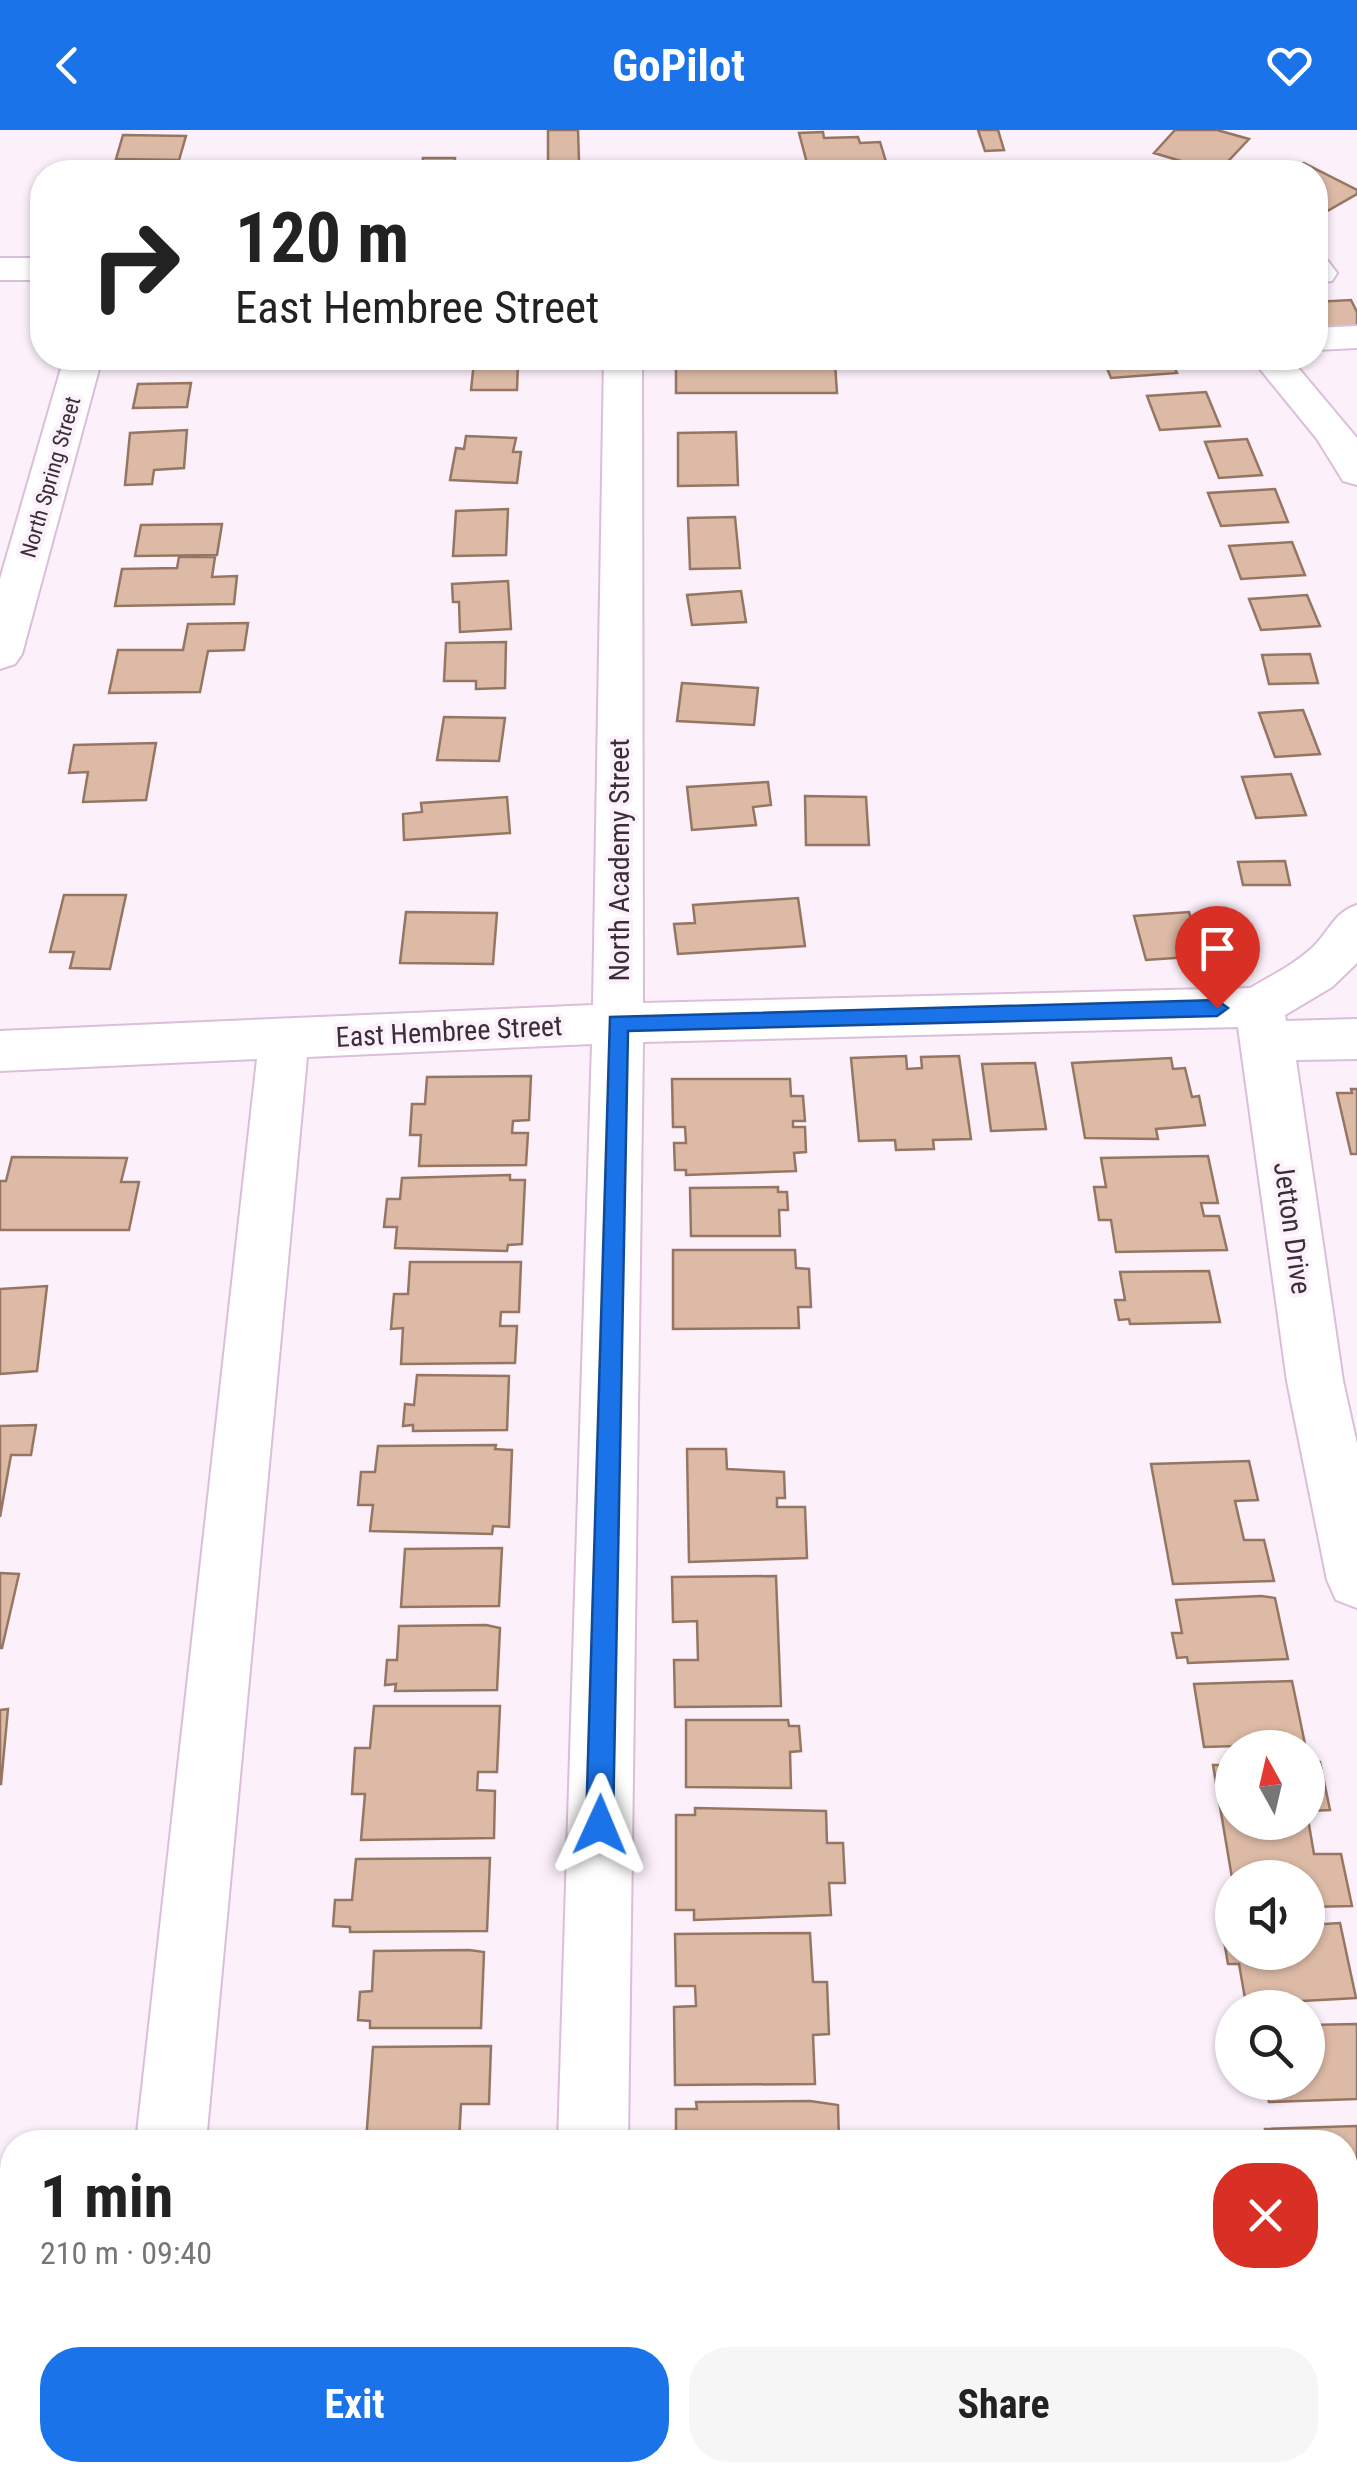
<!DOCTYPE html>
<html lang="en">
<head>
<meta charset="utf-8">
<style>
	:root { --surface:#fff; --page:#f6f6f6; --text:#222; --muted:#767676; --accent:#1a73e8 }
	body { margin:0; font-family:"Roboto Condensed",sans-serif; background:var(--page); color:var(--text); height:100vh; display:flex; flex-direction:column; font-size:38px; white-space:nowrap }
	* { box-sizing:border-box; margin:0 }
	p { font-size:32px; color:var(--muted) }
	.icon { flex:none; width:55px; height:55px; fill:none; stroke:currentColor; stroke-width:2; stroke-linecap:round; stroke-linejoin:round }
	.map { position:relative; flex:1; overflow:hidden }
	.side { position:absolute; left:0px; top:2000px; width:1358px; height:352px; display:flex; flex-direction:column; background:var(--surface); border-radius:40px 40px 0 0; box-shadow:0 2px 8px #0004 }
	.side>* { flex:none }
	.hud { position:absolute; left:30px; top:30px; width:1298px; height:210px; border-radius:40px; box-shadow:0 2px 8px #0004; background:#fff; color:var(--text); overflow:hidden }
	.needle { width:65px; rotate:352deg }
	.fabs { position:absolute; left:1215px; top:1600px; display:grid; gap:20px }
	.fabs a { display:grid; place-items:center; width:110px; height:110px; border-radius:50%; background:var(--surface); box-shadow:0 2px 8px #0004; font-size:50px }
	.pin { position:absolute; display:grid; place-items:center; width:85px; height:85px; color:#fff; margin:-102px -42px; border-radius:50% 50% 50% 0; rotate:-45deg; box-shadow:0 0 10px #0007 }
	.pin .icon { rotate:45deg }
	.me { position:absolute; width:110px; margin:-55px; rotate:1deg; stroke-linejoin:round; filter:drop-shadow(0 0 8px #0008) }
	.turn { display:flex; align-items:center; gap:35px; height:210px; padding:0 40px; font-size:45px }
	.turn .icon { width:130px; height:130px; stroke-width:2.5 }
	.turn b { display:block; font-size:70px; line-height:85px }
	.round { display:grid; place-items:center; flex:none; width:105px; height:105px; border-radius:40px; background:var(--page) }
	.summary { display:flex; align-items:center; justify-content:space-between; height:170px; padding:0 40px }
	h1 { font-size:60px; font-weight:700; line-height:75px }
	.action { display:flex; gap:20px; margin-top:auto; padding:20px 40px }
	.action a { flex:1; height:115px; border-radius:40px; background:var(--accent); color:#fff; font-size:40px; font-weight:700; line-height:115px; text-align:center }
	.action a+a { background:var(--page); color:var(--text) }
	header { display:flex; justify-content:space-between; align-items:center; height:130px; padding:0 40px; background:var(--accent); color:#fff; font-size:45px; font-weight:700 }
	.map>svg:first-child { display:block }
</style>
</head>
<body>
<header><svg class="icon" aria-label="back" viewBox="0 0 24 24"><path d="M15 5l-7 7 7 7"/></svg>GoPilot<svg class="icon" aria-label="heart" viewBox="0 0 24 24"><path d="M12 20l-8-8c-3-5 5-10 8-4 3-6 11-1 8 4z"/></svg></header>
<div class="map">
<svg width="1357" height="2352" viewBox="0 0 1357 2352">
	<rect width="100%" height="100%" fill="#fcf0fb"/>
	<path fill="#dcbaa6" stroke="#967663" stroke-width="2.5" d="M548,0H578L579,31L548,32Z
		M978,0H998L1004,20L985,21Z
		M1175,0H1217L1249,9L1218,42L1154,23Z
		M823,2L824,8L858,7L860,13L880,12L887,35L853,37L854,42H832L830,36L808,37L799,3Z
		M123,5L186,6L179,30L116,29Z
		M423,28H455L454,42H422Z
		M417,32V42H380V34Z
		M1304,33L1357,60V64L1315,88V42H1287Z
		M1351,170L1357,182V202L1326,204L1315,172Z
		M1170,228L1177,243L1111,248L1104,231Z
		M474,232H518L517,260H471Z
		M835,233L837,263H676V234Z
		M191,253L187,277L133,278L138,254Z
		M1206,262L1220,296L1160,300L1147,266Z
		M187,300L184,338L154,340L152,354L125,355L130,303Z
		M736,302L738,355L678,356V303Z
		M466,306L516,308L513,322H521L517,353L450,350L456,318L464,319Z
		M1247,309L1262,345L1219,348L1205,312Z
		M1275,359L1288,392L1221,396L1208,363Z
		M508,379L506,425L453,426L456,381Z
		M735,387L740,438L690,439L688,388Z
		M222,394L217,425L135,426L141,395Z
		M1292,412L1305,445L1241,449L1229,416Z
		M179,427H215L212,447L237,446L234,474L115,476L122,439L177,438Z
		M508,451L511,499L460,502L459,472H453L452,454Z
		M741,461L746,492L692,495L687,465Z
		M1307,465L1320,496L1261,500L1249,469Z
		M248,493L244,520L208,521L200,562L109,563L118,520H183L188,494Z
		M506,512L505,558L476,559V551H444L446,513Z
		M1310,524L1318,553L1269,554L1262,525Z
		M682,553L758,558L754,595L677,591Z
		M1303,580L1320,624L1275,627L1259,583Z
		M444,587L505,588L499,631L437,630Z
		M156,613L146,670L83,672L88,642L69,643L74,615Z
		M1291,644L1306,685L1256,688L1242,647Z
		M768,652L771,675L753,677L756,695L692,700L687,657Z
		M805,666L866,667L869,715H806Z
		M507,667L510,703L404,710L403,684L422,682L421,673Z
		M1285,731L1290,755H1243L1238,732Z
		M64,765H126L110,839L70,838L74,822H50Z
		M798,768L805,816L678,824L674,794L695,793L693,775Z
		M406,782L497,783L493,834L400,833Z
		M1189,782L1203,826L1146,830L1134,786Z
		M906,926L907,939L922,938L921,927L959,926L971,1009L933,1010L934,1019L896,1020L895,1010L859,1011L851,928Z
		M1171,928L1173,939L1185,938L1192,967L1199,966L1205,995L1156,999L1158,1009L1085,1008L1072,933Z
		M1035,933L1046,999L991,1001L982,934Z
		M531,946L529,990L513,991L512,1003H528L526,1035L419,1036L421,1005H410L412,974H425L427,947Z
		M672,949H790L791,966H803L805,991H793V997H805L806,1022L794,1023L796,1041L686,1045V1040H675L674,1013H686L685,997H673Z
		M1351,959H1357V1024H1351L1337,963H1352Z
		M1208,1026L1218,1073H1201L1204,1086H1219L1227,1120L1116,1122L1111,1090H1099L1094,1057H1106L1101,1028Z
		M12,1027L127,1028L121,1052H139L129,1100H0V1051H6Z
		M510,1045V1050H525L522,1114L508,1115L507,1121L395,1118L397,1097H384L387,1069H400L402,1048Z
		M778,1057V1062H787L788,1080H779L780,1106H691L690,1058Z
		M673,1120H795L796,1138L809,1139L811,1177H798L799,1198L673,1199Z
		M410,1132H521L519,1182H501L500,1196H517L515,1233L401,1234L403,1198L391,1199L394,1164H408Z
		M1209,1141L1220,1192L1130,1194L1129,1189L1119,1190L1115,1170H1125L1120,1142Z
		M47,1156L37,1241L0,1244V1159Z
		M417,1245L509,1246L507,1300L413,1301V1295L403,1296L405,1274L414,1275Z
		M36,1295L31,1325H11L0,1387V1296Z
		M496,1315L495,1319L512,1320L509,1397L493,1396L492,1404L370,1401L373,1375H358L361,1342H375L378,1316Z
		M687,1319H726L727,1339L784,1342L785,1368H777V1377H805L807,1428L689,1432Z
		M1249,1331L1258,1370L1235,1371L1244,1410H1264L1274,1451L1173,1454L1151,1334Z
		M502,1418L499,1476L401,1477L405,1419Z
		M0,1443L19,1444L2,1518H0Z
		M776,1446L781,1576L675,1577L674,1530H698L697,1491L673,1492L672,1447Z
		M1261,1466L1275,1468L1288,1529L1188,1533L1187,1527L1177,1528L1172,1503H1182L1176,1470Z
		M486,1495L500,1498L497,1560L395,1561L396,1554L385,1555L387,1530H397L399,1496Z
		M1292,1551L1305,1614L1204,1617L1194,1554Z
		M374,1576H500L497,1642H478L477,1660L495,1661L494,1708L361,1710L365,1664H352L355,1618H370Z
		M8,1579L1,1654H0V1580Z
		M686,1590H788L789,1596H799L801,1621L790,1622L791,1658L686,1657Z
		M1308,1632H1320L1330,1680L1308,1681Z
		M1213,1635H1232V1692L1308,1689L1314,1724H1341L1352,1776L1308,1777V1748H1232Z
		M695,1678L826,1681L827,1713H843L845,1753H829L831,1785L694,1790V1780H676V1685H695Z
		M490,1728L487,1801L350,1802V1797L333,1796L335,1770H352L356,1729Z
		M1340,1793L1356,1868L1246,1874L1239,1834H1228L1223,1805H1232V1822H1308V1795Z
		M810,1803L813,1852H827L829,1904L813,1905L815,1954L675,1955L674,1877L696,1876L695,1856H676L675,1804Z
		M469,1820L484,1822L481,1898H370V1891L358,1890L360,1862L372,1861L374,1821Z
		M1357,1894V1969L1269,1972L1265,1952H1308V1895Z
		M491,1916L489,1974H461L459,2012H366L373,1917Z
		M810,1971L838,1975L839,2012H857H676V1979H697L696,1972Z
		M1357,1996V2082L1345,2083V2012H1268L1265,1999Z
		M1345,2104L1351,2127H1357V2268H1345Z
		M295,2340H467L466,2352H311L312,2341Z"/>
	<g fill="none" stroke-linecap="round" stroke-linejoin="round">
		<defs>
			<path id="minor" d="M0,128H42V150H0Z
				M1315,128L1328,131L1337,143L1332,151L1315,153Z
				M1357,196V218L1315,220V198Z
				M64,228H102L22,524L15,534L0,539V449Z
				M604,228H642L643,873L1250,858C1271,846 1293,835 1312,818C1329,802 1334,782 1357,775V833L1332,857L1285,885L1286,891L1357,889V929L1296,930L1343,1251L1357,1314V1478L1336,1470L1327,1450L1287,1251L1238,897L643,912L628,2012H558L592,914L307,927L206,2012H136L257,929L0,941V901L593,875Z
				M1251,228H1290L1357,308V355L1343,351L1317,309Z
				M100,2340H176L174,2352H98Z
				M548,2340H624L623,2352H547Z"/>
		</defs>
		<use href="#minor" stroke="#dbbed9" stroke-width="4"/>
		<use href="#minor" fill="#fff" fill-rule="evenodd"/>
	</g>
	<path fill="#1a73e8" stroke="#114b97" stroke-width="2.5" d="M1217,870L1228,878L1217,886L628,901L613,1695L609,1704L600,1708L590,1704L586,1695L610,887Z"/>
	<g text-anchor="middle" stroke-width="8" stroke-linejoin="round" paint-order="stroke">
		<g font-size="22" fill="#3a2f39" stroke="#fcf0fb">
			<text transform="translate(50 347) rotate(-74)" y="8">North Spring Street</text>
		</g>
		<g font-size="28" fill="#3a2f39" stroke="#fcf0fb">
			<text transform="translate(619 730) rotate(-90)" y="10">North Academy Street</text>
			<text transform="translate(449 901) rotate(-3)" y="10">East Hembree Street</text>
			<text transform="translate(1293 1098) rotate(82)" y="10">Jetton Drive</text>
		</g>
	</g>
</svg>
<div class="fabs">
<a><svg class="needle" viewBox="-14 -14 28 28"><path d="M0-13l5 13h-10z" fill="#e53935"/><path d="M0 13l5-13h-10z" fill="#767676"/></svg></a>
<a><svg class="icon" aria-label="sound" viewBox="0 0 24 24"><path d="M4 9h4l5-4v14l-5-4H4zM17 9q2 3 0 6"/></svg></a>
<a><svg class="icon" aria-label="search" viewBox="0 0 24 24"><circle cx="10" cy="10" r="6"/><path d="M15 15l6 6"/></svg></a>
</div>
<div class="pin" style="left:1217px;top:878px;background:#d93025"><svg class="icon" aria-label="arrive" viewBox="0 0 24 24"><path d="M6 21V4h12l-3 4 3 4H6"/></svg></div>
<svg class="me" style="left:600px;top:1695px" viewBox="-20 -20 40 40"><path d="M0-17L14 15 0 8-14 15z" fill="#1a73e8" stroke="#fff" stroke-width="4"/></svg>
<div class="hud">
<div class="turn"><svg class="icon" aria-label="right" viewBox="0 0 24 24"><path d="M7 20v-9h11M14 6l5 5-5 5"/></svg><div><b>120 m</b>East Hembree Street</div></div>
</div>
<section class="side">
<div class="summary"><div><h1>1 min</h1><p>210 m · 09:40</p></div><a class="round" style="background:#d93025;color:#fff"><svg class="icon" aria-label="close" viewBox="0 0 24 24"><path d="M6 6l12 12M18 6L6 18"/></svg></a></div>
<div class="action"><a>Exit</a><a>Share</a></div>
</section>
</div>
</body>
</html>
